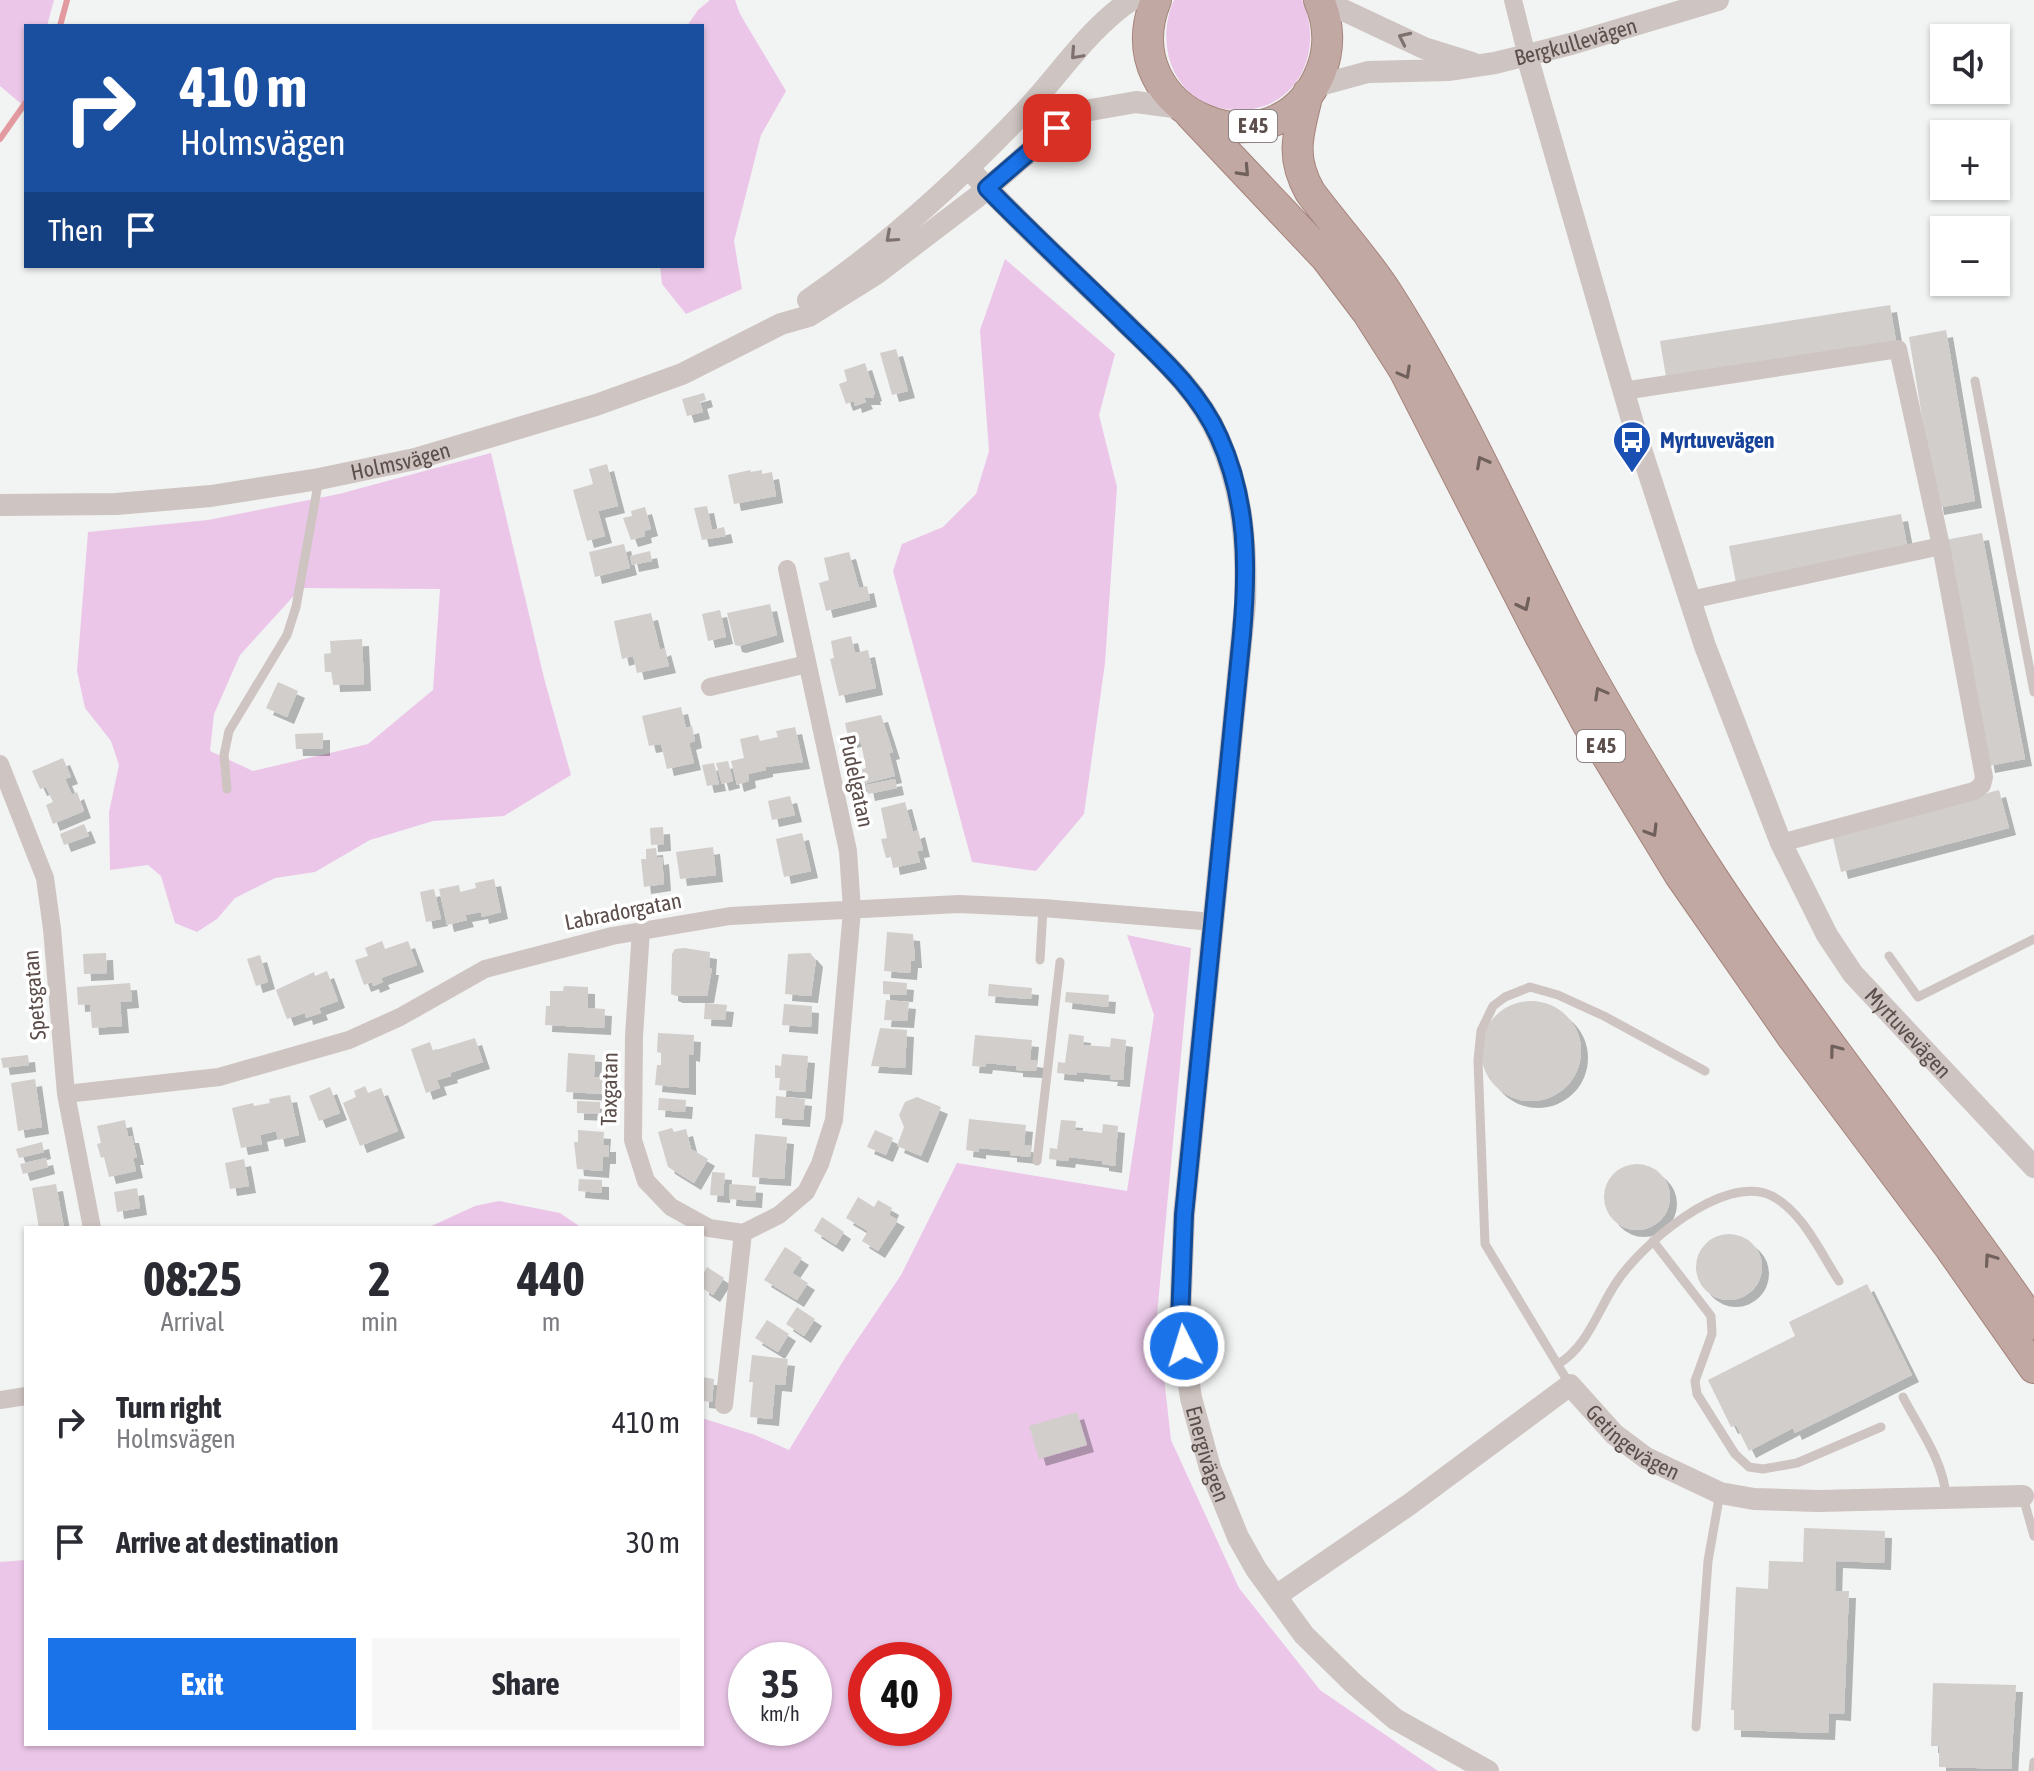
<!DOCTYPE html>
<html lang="en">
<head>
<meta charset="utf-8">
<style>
	:root { --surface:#fff; --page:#f7f7f7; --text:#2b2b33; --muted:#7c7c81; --accent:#1a73e8 }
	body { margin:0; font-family:"Asap Condensed",sans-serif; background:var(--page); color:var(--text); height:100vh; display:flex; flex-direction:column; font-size:30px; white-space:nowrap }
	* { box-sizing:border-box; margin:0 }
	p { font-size:26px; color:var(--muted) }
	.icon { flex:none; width:44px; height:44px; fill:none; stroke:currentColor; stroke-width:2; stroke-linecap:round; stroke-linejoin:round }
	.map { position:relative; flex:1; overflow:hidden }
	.side { position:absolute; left:24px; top:1226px; width:680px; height:520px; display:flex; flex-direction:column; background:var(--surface); border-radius:0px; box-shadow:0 2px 6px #0004 }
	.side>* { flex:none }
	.hud { position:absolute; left:24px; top:24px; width:680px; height:244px; border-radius:0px; box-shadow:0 2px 6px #0004; background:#1a4fa0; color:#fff; overflow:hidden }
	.controls { position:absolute; left:1930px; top:24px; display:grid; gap:16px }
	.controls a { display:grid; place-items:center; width:80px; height:80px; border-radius:0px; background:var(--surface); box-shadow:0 2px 6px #0004; font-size:40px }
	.speed { position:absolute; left:728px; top:1642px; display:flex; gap:16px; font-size:40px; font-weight:700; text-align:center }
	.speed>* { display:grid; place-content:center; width:104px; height:104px; border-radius:50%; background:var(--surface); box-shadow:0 2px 6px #0004; line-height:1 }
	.speed small { font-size:20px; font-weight:400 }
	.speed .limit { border:12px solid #d22; background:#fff; color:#111 }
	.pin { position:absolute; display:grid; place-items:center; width:68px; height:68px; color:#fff; margin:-34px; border-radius:16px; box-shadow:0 4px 12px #0006 }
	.me { position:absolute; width:88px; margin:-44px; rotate:355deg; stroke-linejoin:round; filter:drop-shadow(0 0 6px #0008) }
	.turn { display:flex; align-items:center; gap:28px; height:168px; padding:0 24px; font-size:36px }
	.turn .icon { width:104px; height:104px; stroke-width:2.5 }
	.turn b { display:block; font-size:56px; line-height:68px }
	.then { display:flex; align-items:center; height:76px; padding:0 24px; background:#0003; gap:16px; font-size:30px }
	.eta { display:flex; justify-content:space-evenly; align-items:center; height:136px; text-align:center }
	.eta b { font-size:48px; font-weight:700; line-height:56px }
	.button { display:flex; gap:16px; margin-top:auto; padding:16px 24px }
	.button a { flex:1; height:92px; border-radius:0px; background:var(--accent); color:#fff; font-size:32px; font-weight:700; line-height:92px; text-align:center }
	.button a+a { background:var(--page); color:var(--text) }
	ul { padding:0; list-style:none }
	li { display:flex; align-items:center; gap:24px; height:120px; padding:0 24px }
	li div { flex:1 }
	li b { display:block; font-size:30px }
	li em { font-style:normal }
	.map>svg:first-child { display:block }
</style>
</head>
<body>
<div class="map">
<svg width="2034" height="1771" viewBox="0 0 2034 1771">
	<defs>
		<filter id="shadow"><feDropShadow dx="7" dy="7" stdDeviation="0" flood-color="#0004"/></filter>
	</defs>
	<rect width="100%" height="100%" fill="#f2f3f3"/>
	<path fill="#ebc6e8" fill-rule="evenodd" d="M0,0H54L47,26H26L25,107L0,86Z
		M710,0H735L740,14L786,91L761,135L734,241L742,289L686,314L662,284L660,266H702V26H687L698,10Z
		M1174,0H1302C1325,50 1298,111 1238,110C1178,110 1152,50 1174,0Z
		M1005,259L1115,354L1099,415L1117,487L1105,663L1084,814L1036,871L972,862L893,571L902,544L943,527L976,494L989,451L980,330Z
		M491,453L544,678L571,775L504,816L433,821L370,840L315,872L275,878L235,898L217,919L197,932L175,923L161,876L148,865L110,870L109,812L119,765L111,741L85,708L77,671L88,532L208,520L339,494ZM301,588L440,589L433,690L368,744L253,771L210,751L214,714L240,655Z
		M1127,935L1191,948L1157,1315L1171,1440L1239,1588L1320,1690L1438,1771H0V1562L26,1560V1744H702V1418L755,1435L789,1450L845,1358L901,1275L957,1163L1127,1191L1154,1015ZM746,1660H814V1728H746ZM866,1660H934V1728H866Z
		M499,1201L560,1213L582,1228H427L475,1206Z"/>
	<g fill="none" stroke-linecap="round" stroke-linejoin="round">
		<path stroke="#e299a0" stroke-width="6" d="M60,26L67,0
			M0,139L26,102"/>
	</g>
	<path fill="#d2cecc" filter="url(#shadow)" d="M1890,305L1896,341L1666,377L1660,341Z
		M1946,330L1975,501L1937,508L1909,337Z
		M896,349L908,391L892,395L880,353Z
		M865,363L875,394L873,395L874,398H864L866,402L855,406L854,401L846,404L839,384L847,381L844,370Z
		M704,393L706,400L700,402L703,412L687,416L682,399Z
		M607,464L618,506L598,511L605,536L587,541L573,490L593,484L589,469Z
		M750,470L751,472L762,470V474L772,472L776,496L734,504L728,475Z
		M707,506L712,530L724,527L726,536L702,540L694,508Z
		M645,507L651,529L644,531L645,536L631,540L623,518L632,516L631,511Z
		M1901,514L1908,550L1736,583L1729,546Z
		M1982,533L2025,759L1988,766L1945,540Z
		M624,544L630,568L595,577L589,552Z
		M650,551L652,561L632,565L630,556Z
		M849,552L859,588L867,586L870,600L826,611L819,583L829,580L824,558Z
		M770,604L777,635L739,646L735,645L727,613Z
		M720,610L726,637L708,641L702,614Z
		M651,613L660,650L664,648L669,666L637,673L633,656L622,659L614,621Z
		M851,636L855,653L868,650L876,688L839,696L830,659L834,658L831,641Z
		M362,639L364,684L333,685L332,672H325L324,654L331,653L330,641Z
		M278,682L298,691L287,717L266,708Z
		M681,707L686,728L692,726L695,741L689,743L694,763L667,769L661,744L649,746L642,716Z
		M881,715L893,752L889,753L895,776L859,785L855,771L866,768L860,739L849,741L845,723Z
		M795,727L803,762L766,767V770L748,774L749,781L737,785L731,761L744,758L740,739L758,735L760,741L778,737L776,731Z
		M323,733V749H296L295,734Z
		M63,758L71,777L65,779L72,795L77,792L84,811L53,824L46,805L53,802L46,787L40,789L32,771Z
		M728,761L733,781L722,784L716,763Z
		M714,763L719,784L707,786L702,765Z
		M895,779L897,788L868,794L866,785Z
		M1999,790L2009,828L1841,872L1832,834Z
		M790,796L795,815L772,820L768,801Z
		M905,802L913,832L918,830L923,850L917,851L920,862L893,868L891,857L886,858L881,839L887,838L881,808Z
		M84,824L89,836L64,845L60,834Z
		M663,827L664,844L651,845L650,828Z
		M802,833L811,871L784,877L776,839Z
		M713,847L716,875L680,879L676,852Z
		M656,848L657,858L662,857L664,884L644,887L641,859H646V849Z
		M494,879L501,912L482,917L481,912L465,915L467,920L447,925L439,889L459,885L460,892L476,888L475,883Z
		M434,889L441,919L426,922L420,892Z
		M887,932L913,934L915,961H911L910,973L884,971Z
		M382,941L385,949L408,941L417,965L381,978L383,982L373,986L372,982L364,985L355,960L368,956L365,948Z
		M684,948L710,952L709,968H712L707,996H676L671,994L672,954L675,949Z
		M106,953L107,973L84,974L83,954Z
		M810,953L816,960L811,996L785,994L788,954Z
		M260,955L268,982L256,986L247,959Z
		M327,971L338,1001L319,1008L321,1013L306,1018L305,1013L287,1019L276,990L314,972L315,976Z
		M883,981L907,983L906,995L883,994Z
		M130,983L132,1001L120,1002L122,1026L92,1028L90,1004L78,1005L77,987Z
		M989,984L1032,988L1031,999L988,996Z
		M564,986L588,987V1008L605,1009L604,1028L545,1025L546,1006H550V991H563Z
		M1066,992L1109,995L1108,1007L1065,1002Z
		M886,1000L909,1002L907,1021L884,1020Z
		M1481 1051a50 50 0 1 1 100 0a50 50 0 1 1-100 0Z
		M705,1003L727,1005L725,1020L704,1019Z
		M784,1004L812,1006L811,1027L782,1025Z
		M880,1028L907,1030L905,1068L871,1066Z
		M658,1033L694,1035L693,1055L689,1054V1088L655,1085L657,1065H661V1053L657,1052Z
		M1069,1034L1084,1036L1083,1045L1110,1047L1111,1038L1126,1040L1123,1080L1110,1079L1111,1075L1077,1072V1075L1057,1073L1058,1062L1065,1063Z
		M975,1035L1032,1040L1030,1060L1037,1061L1036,1071L1016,1070V1066L986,1063L985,1067L972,1066Z
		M475,1038L483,1062L450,1073L451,1076L437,1080L440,1088L426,1093L411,1049L430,1042L433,1051Z
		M568,1053L595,1055L594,1077H606L605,1094L566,1092Z
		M782,1054L808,1056L805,1092L779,1090L780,1078H775V1065L781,1066Z
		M28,1055L29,1065L3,1068L1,1058Z
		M35,1079L42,1127L18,1131L11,1083Z
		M365,1086L368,1093L381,1088L398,1131L360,1146L343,1103L356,1097L354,1091Z
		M330,1087L340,1113L319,1121L309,1096Z
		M290,1095L299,1135L278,1140L276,1131L260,1135L262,1144L241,1148L232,1108L253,1103L254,1106L270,1103L269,1099Z
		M776,1096L805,1099L803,1120L775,1118Z
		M917,1097L941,1107L921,1156L897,1146L904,1127L899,1115L905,1102Z
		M659,1098L686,1100L685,1112L658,1110Z
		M577,1101L600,1102V1114L577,1113Z
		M969,1119L1026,1125L1024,1145L1031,1146L1030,1157L1010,1155V1151L979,1148V1152L966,1150Z
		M125,1120L128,1136H132L137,1158H133L136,1171L109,1177L104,1157L101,1158L97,1144L101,1143L97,1126Z
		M1061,1120L1076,1121L1075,1130L1102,1133L1103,1124L1118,1126L1115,1166L1102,1164V1161L1069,1157L1068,1161L1049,1159L1050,1148L1057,1149Z
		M672,1128L674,1132L686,1129L691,1149L708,1159L694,1183L668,1167L658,1132Z
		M578,1130L604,1132L603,1145H609V1157H603L602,1171L577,1169L574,1142H578Z
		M875,1130L893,1138L886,1155L867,1147Z
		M755,1134L787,1137L784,1179L752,1177Z
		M42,1142L44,1152L19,1158L16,1149Z
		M46,1158L48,1167L23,1174L20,1164Z
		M244,1159L249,1186L230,1189L225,1163Z
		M1604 1197a33 33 0 1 1 66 0a33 33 0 1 1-66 0Z
		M712,1172L725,1173L723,1196L710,1195Z
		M579,1179L602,1180V1193L578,1191Z
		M56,1184L64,1228H39L32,1188Z
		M730,1184L756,1186L755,1201L729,1199Z
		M137,1188L140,1208L117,1212L114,1192Z
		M858,1197L874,1207L878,1200L892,1208L889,1215L898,1220L878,1251L862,1241L868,1231L846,1218Z
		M822,1217L844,1232L836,1245L814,1231Z
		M1696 1267a33 33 0 1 1 66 0a33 33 0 1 1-66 0Z
		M785,1247L802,1258L792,1273L808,1283L797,1300L764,1280Z
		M707,1267L724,1278L713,1295L702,1288V1276Z
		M1867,1284L1912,1375L1795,1433L1793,1428L1749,1451L1736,1425L1731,1427L1708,1380L1795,1336L1789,1322Z
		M797,1307L815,1319L804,1336L786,1324Z
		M767,1320L789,1334L778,1352L755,1338Z
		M752,1355L788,1359L785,1385L775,1384L772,1419L750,1417L753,1382H749Z
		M702,1377L714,1379L712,1402L702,1401Z
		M1077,1412L1087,1445L1039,1459L1029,1426Z
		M1804,1528L1885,1531L1884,1563L1836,1561L1835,1591H1849L1844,1714L1829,1713L1828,1733L1734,1730V1710H1731L1736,1587L1768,1589L1769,1561L1803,1562Z
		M1933,1683L2016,1685L2011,1769L1939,1767V1746H1931Z"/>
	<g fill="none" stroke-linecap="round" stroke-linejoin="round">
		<defs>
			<path id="trunk" d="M1156,0C1110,115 1277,181 1321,71C1330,48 1329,23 1319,0
				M1308,93C1299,132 1289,155 1310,192C1335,226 1365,258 1388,294C1455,399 1505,513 1562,623C1594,685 1630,745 1667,805C1776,986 1914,1149 2034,1324
				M1190,114L1326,258L1367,312L1404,370L1540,636L1588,725L1679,874L1793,1038L1950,1248L2034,1368"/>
		</defs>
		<use href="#trunk" stroke="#a5847b" stroke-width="32"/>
		<path stroke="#cec4c1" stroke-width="9" d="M1975,381L2034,692
			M227,789L224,755L229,731L287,635L296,607L319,479
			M1889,956L1918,997L2034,939
			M1040,960L1043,908
			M1037,1161L1060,962
			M1653,1241L1711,1316L1712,1334L1695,1381L1697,1394L1735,1454L1749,1467L1763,1469L1797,1463L1881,1427
			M1558,1364C1586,1348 1597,1313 1614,1286C1638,1247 1723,1172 1772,1196C1803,1212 1821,1254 1839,1281
			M1570,1385L1485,1244L1478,1060L1481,1031L1493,1006L1505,997L1530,987L1558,995L1604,1016L1705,1071
			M1903,1397C1919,1428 1943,1460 1946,1496
			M2023,1497L2034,1536
			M1696,1727L1708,1561L1720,1493
			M2033,1771L2034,1762"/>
		<path stroke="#cec4c1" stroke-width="18" d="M1513,0L1527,56
			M1623,391L1898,349L1941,546L1984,777L1982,785L1974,791L1781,843
			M1690,600L1941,546
			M710,687L807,664
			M0,764L45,878L52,929L66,1094L92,1228
			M641,930L634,1036L633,1140L646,1181L671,1207L709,1228L743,1233L779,1215L806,1192L820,1164L834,1120L852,910L848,851L787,569
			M66,1094L219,1077L349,1040L400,1017L485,969L612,936L730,916L959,904L1043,908L1214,922
			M0,1400L26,1396
			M724,1405L743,1233"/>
		<g stroke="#cec4c1" stroke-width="22">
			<path d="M1322,0L1424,48L1472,63"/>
			<path id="s1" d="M1527,56L1636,434L1705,646L1781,843L1827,935L1853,974L2034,1167"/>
			<path id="s2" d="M1313,87L1368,72L1448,70L1495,63L1571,44L1718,0"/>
			<path id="s3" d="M968,168C1015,218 1065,265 1115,313C1153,351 1197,387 1219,438C1243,492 1247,546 1245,604L1184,1215L1180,1321L1191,1398L1210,1468L1238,1537L1256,1569L1304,1635L1353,1683L1395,1719L1488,1771"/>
			<path d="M808,300C887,246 959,180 1025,111C1060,74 1089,28 1131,0"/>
			<path id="s4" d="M0,505L116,504L211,496L319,479L415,459L596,405L682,374L781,324L809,316L876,274L977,197L1057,128L1085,111L1136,102L1181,108"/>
			<path id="s5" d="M1276,1596L1410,1504L1570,1385L1614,1434L1646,1458L1720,1493L1754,1499L1818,1501L2023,1496"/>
		</g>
		<use href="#trunk" stroke="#c2a8a2" stroke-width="30"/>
	</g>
	<defs><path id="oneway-chevron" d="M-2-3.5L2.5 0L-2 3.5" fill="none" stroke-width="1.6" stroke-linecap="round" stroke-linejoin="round" transform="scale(2)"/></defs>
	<g stroke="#7e716e">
		<use href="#oneway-chevron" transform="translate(1404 38) rotate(-155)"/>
		<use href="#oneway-chevron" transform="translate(1076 54) rotate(132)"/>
		<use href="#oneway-chevron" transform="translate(891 237) rotate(138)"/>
	</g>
	<g stroke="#70605c">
		<use href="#oneway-chevron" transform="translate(1244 171) rotate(47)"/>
		<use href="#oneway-chevron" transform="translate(1405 373) rotate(61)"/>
		<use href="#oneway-chevron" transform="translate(1482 462) rotate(-118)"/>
		<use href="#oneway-chevron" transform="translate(1524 605) rotate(64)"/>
		<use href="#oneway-chevron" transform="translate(1600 693) rotate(-119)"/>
		<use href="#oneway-chevron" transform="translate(1652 831) rotate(59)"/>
		<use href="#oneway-chevron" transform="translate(1835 1050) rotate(-127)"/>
		<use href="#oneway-chevron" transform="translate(1990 1259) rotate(-125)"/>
	</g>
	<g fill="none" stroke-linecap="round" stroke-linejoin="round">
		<defs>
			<path id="route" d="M1057,128L987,188C1030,232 1075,274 1118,316C1155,353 1197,388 1219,437C1248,501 1248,566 1242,634L1184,1215L1180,1321L1184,1346"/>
		</defs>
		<use href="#route" stroke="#114b97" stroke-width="20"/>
		<use href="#route" stroke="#1a73e8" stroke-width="14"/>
	</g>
	<defs>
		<symbol id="bus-pin" viewBox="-11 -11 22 30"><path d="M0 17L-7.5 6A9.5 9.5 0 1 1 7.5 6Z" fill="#1a4fb4" stroke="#fff"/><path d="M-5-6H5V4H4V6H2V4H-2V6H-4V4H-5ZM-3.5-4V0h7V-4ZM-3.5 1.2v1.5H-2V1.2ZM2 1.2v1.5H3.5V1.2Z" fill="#fff"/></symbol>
	</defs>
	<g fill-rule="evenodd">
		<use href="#bus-pin" x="1610" y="418" width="44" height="60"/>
	</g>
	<g text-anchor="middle" stroke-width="7" stroke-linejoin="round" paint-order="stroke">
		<g fill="#fff" stroke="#8d8381" stroke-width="2">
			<rect x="1229" y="110" width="48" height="32" rx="6"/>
			<rect x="1577" y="730" width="48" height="32" rx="6"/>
		</g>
		<g font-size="20" font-weight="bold" fill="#5c4e4b">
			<text x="1253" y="133">E 45</text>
			<text x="1601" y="753">E 45</text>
		</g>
		<g font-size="22" fill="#5c4e4b" stroke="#fff">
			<text dy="8" stroke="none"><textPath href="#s2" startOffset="268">Bergkullevägen</textPath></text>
			<text dy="8" stroke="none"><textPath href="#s4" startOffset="404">Holmsvägen</textPath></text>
			<text transform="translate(857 781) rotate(78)" y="8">Pudelgatan</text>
			<text transform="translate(623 911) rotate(-11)" y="8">Labradorgatan</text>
			<text transform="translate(34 995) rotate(-95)" y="8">Spetsgatan</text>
			<text dy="8" stroke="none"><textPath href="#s1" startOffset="1058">Myrtuvevägen</textPath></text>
			<text transform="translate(609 1089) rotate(-89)" y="8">Taxgatan</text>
			<text dy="8" stroke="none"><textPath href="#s5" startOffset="448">Getingevägen</textPath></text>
			<text dy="8" stroke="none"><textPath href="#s3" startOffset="1396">Energivägen</textPath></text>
		</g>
		<g font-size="22" font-weight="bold" fill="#164399" stroke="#fff" text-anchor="start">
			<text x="1660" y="448">Myrtuvevägen</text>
		</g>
	</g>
</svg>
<div class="controls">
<a><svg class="icon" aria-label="sound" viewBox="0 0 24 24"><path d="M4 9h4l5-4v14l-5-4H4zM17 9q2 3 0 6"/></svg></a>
<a>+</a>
<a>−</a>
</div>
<div class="speed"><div>35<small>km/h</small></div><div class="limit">40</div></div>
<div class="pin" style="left:1057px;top:128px;background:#d93025"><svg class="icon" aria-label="arrive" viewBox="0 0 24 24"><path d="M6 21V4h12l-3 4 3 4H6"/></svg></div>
<svg class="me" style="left:1184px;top:1346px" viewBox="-20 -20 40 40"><circle r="17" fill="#1a73e8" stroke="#fff" stroke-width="3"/><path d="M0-11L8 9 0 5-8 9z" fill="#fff"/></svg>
<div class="hud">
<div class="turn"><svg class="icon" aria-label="right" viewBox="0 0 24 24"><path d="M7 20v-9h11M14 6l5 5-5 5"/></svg><div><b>410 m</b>Holmsvägen</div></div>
<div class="then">Then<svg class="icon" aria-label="arrive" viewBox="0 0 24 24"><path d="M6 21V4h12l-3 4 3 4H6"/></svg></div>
</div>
<section class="side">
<div class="eta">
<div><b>08:25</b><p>Arrival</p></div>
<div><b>2</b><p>min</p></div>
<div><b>440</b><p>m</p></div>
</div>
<ul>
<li><svg class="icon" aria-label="right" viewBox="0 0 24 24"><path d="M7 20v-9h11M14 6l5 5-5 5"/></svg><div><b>Turn right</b><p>Holmsvägen</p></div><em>410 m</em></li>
<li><svg class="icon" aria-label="arrive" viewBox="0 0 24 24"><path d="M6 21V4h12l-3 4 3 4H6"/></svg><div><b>Arrive at destination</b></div><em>30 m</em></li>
</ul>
<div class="button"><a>Exit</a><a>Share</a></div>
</section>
</div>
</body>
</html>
